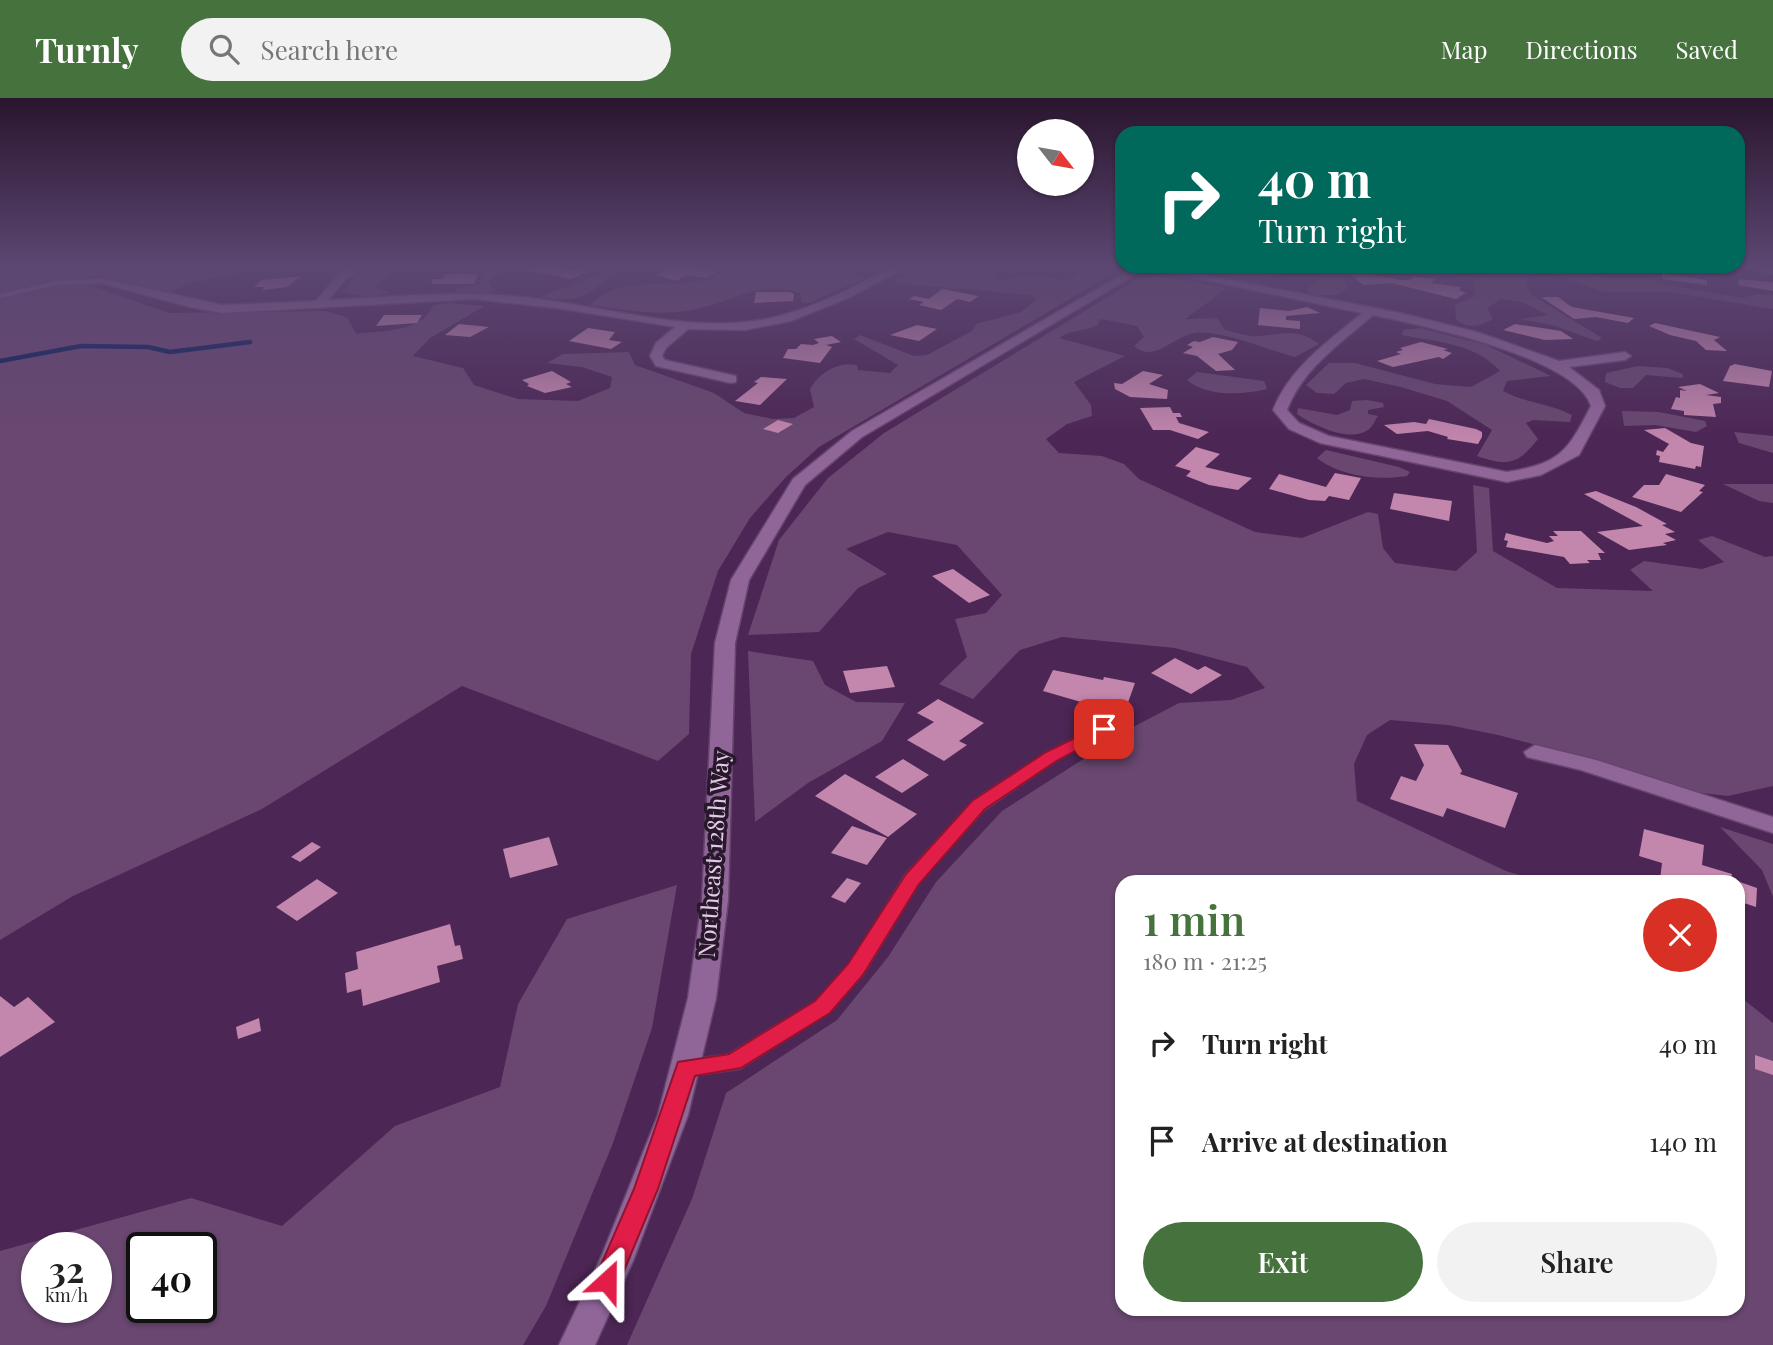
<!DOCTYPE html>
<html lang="en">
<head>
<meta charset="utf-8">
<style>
	:root { --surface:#fff; --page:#f2f2f2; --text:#222; --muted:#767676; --accent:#46723d }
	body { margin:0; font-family:"Playfair Display",serif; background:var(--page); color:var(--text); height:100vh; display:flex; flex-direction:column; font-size:26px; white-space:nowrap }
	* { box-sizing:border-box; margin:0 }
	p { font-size:23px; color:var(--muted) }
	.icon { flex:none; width:38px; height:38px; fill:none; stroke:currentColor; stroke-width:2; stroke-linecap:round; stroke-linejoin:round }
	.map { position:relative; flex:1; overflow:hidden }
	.drawer { position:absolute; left:1115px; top:777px; width:630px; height:441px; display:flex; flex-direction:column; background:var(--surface); border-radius:21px; box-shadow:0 2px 5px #0004 }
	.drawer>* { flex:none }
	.top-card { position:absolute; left:1115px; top:28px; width:630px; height:147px; border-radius:21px; box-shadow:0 2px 5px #0004; background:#00695c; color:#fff; overflow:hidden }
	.needle { width:46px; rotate:121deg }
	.tools { position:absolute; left:1017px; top:21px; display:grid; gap:14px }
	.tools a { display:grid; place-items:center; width:77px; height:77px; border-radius:50%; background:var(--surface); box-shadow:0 2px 5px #0004; font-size:35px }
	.speed { position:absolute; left:21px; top:1134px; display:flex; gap:14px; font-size:35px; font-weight:700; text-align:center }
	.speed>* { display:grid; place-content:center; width:91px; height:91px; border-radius:50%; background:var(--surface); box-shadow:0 2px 5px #0004; line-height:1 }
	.speed small { font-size:18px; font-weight:400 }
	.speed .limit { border:4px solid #111; border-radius:10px; background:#fff; color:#111 }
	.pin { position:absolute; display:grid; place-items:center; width:60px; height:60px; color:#fff; margin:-30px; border-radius:14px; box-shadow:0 4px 10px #0006 }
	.me { position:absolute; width:77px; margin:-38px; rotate:24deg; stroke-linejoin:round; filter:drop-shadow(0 0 5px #0008) }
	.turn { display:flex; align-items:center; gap:24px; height:147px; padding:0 28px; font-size:32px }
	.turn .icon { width:91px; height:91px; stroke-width:2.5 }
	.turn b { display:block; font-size:49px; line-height:60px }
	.round { display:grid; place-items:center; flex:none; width:74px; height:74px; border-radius:37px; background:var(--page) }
	.headline { display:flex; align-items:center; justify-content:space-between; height:119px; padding:0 28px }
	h1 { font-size:42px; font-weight:600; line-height:52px; color:var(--accent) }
	.action { display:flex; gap:14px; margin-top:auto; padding:14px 28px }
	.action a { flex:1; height:80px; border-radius:42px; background:var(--accent); color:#fff; font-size:28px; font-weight:600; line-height:80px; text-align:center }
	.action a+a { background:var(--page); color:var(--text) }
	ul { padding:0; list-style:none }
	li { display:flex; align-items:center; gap:21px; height:98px; padding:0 28px }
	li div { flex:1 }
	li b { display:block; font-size:26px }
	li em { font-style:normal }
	header { display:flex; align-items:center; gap:42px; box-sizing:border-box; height:98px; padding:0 35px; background:var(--accent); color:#fff }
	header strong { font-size:33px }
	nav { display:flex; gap:38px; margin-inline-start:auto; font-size:24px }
	.search { width:490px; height:63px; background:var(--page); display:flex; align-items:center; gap:18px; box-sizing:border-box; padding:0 24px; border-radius:38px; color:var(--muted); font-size:26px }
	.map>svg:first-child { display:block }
</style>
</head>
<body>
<header>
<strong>Turnly</strong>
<div class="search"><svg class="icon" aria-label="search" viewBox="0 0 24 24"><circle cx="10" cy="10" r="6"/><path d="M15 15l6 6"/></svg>Search here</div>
<nav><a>Map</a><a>Directions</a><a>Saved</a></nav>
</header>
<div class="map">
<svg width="1773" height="1247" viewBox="0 0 1773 1247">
	<rect width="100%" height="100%" fill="#4c2654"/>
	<path fill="#694770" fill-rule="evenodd" d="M0,168H266L194,184L164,196L102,178L60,180L0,194Z
		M373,168H396L375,189L389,195L368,199L343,194L358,176Z
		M428,168H509L488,184L495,192L488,196L454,195L458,190L479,186L483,173H437Z
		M620,168H628C588,190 592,208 540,199Z
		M714,168H832L868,179L809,205L802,204L800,195C761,181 734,203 697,211C662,219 624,212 590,207C625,170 681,199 724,174Z
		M924,168H939L951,174L993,175L997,182C1011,182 1023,176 1036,177C1051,177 1073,191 1081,168L1113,170L1114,175L819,349L786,379L750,420L718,473L691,556L689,636L658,663L462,588L262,711L73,798L0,842V201L47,189L86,186L169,215L325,213L347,219L356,236C382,232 422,235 433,207L449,205L484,208L430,240L413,258L463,270L474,287L518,301L578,303L610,290L612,279L582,269L547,265L563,256L629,254L635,267L714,295L744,315L773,321L794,320L814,309L810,291C819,275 838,263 857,267L858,272L890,275L898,267L854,241L860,237L914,258L927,257L972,233L976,226L1021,214L1036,202L1032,197L896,185V181Z
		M1178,168H1255L1282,177C1248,182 1211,179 1178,168Z
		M1330,168H1425L1451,175L1448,178L1360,173L1341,175L1348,190L1337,197H1311L1307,191L1325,176Z
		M1492,168H1539L1608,180H1649L1663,186L1742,200L1757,196L1773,197V211C1738,206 1702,198 1667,194C1645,192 1625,197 1602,193C1581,189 1547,162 1527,181V188L1532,197L1602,240L1597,243L1552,227L1520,221L1548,217L1522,204L1501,201L1487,210L1493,221C1478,229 1470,231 1456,222L1455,207L1475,198L1473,188L1476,181L1493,177L1498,171Z
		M1159,178L1227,190L1185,221L1217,220L1225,232C1235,234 1248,239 1259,238C1282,236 1299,230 1319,246L1295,259C1267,252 1221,231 1194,235C1174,238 1154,266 1134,248L1144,239L1137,228L1100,221L1098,227C1085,234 1071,231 1059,240L1125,258L1074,284L1091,307L1092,318L1067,326L1046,341L1059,355L1102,358L1124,366L1139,381L1255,434L1302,440L1368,414L1378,416L1383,450L1395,465L1456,473L1477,454L1473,387L1489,390L1493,453L1557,490L1653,493L1630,472L1644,463L1702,471L1724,464L1698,442L1712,438L1765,459L1773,458V688L1728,698L1693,694L1582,659L1498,637L1448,627L1390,622L1367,637L1354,666L1357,703L1506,773L1543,784H1122V1211H1738V897L1773,925V1247H627L692,1101L726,995L837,922L888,859L936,784L1002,713L1135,628L1179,605L1231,602L1265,590L1247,569L1175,550L1062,539L1020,552L973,601L939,586L967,559L955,521L986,515L1002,497L957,447L888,434L846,451L887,476L858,490L819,534L748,537L779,442L828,380L884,335L1139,180Z
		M1420,230L1486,247L1551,278L1507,283L1503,293C1525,305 1549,305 1572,317L1570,324L1533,322L1526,325L1538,341C1518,366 1509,369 1477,358L1492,332L1447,303L1401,289L1364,281L1346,285L1334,296L1317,295L1306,287L1329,265H1355L1435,286L1471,289L1500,273C1475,245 1437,244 1402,237L1403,232Z
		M1638,268L1667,270L1683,276V280L1646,277L1633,290H1620L1605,284L1606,275Z
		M1197,274L1264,283L1267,291C1243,297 1207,299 1187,282Z
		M1367,302L1383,305L1384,309L1368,312V316L1378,318C1375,322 1372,330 1368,332C1349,345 1313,327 1297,316L1298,310L1337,317L1350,312L1352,303Z
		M1622,313L1659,314L1705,323L1707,328L1696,334L1655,327L1624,328Z
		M1734,334L1773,338V355L1739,345Z
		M1326,352L1399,369L1410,374L1407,378C1379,383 1339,378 1317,360Z
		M1723,386H1773V405L1759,403Z
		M748,553L813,563L825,587L856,604L905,605L882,643L808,685L755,724Z
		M1720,729L1773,746V799L1762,772Z
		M677,787L652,930L613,1045L546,1208L523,1247H0V1153L191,1100L282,1128L395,1028L500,989L518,906L567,821ZM37,1150H96V1209H37ZM142,1150H201V1209H142Z"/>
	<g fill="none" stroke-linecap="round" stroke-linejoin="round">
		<path stroke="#001c58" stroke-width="4.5" d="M0,263L81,248L148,249L170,254L250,244"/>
	</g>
	<path fill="#c386ad" d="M535,168L572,172L587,171L581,173L586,174L571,181L526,172Z
		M670,168H683L718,173L706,180L686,177L676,183L657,177Z
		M1363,175L1401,182H1410L1413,178L1436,181L1430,185L1462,189L1459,192L1466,195L1456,201L1391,185L1364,187L1349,176Z
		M1662,175L1707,182V187L1662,181Z
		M445,176L463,175L478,176L474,186H431L433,181H443Z
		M301,178L287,189L262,192L265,189H254L262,182Z
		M1739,181L1773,184V193L1738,187Z
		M942,191L979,198L970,204L957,201L941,212L919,207L924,204L909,201L914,198L929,201Z
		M756,194H790L794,196L793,203L754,205Z
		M1541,199H1558L1572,209L1634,220L1628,225L1596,219L1574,221Z
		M1307,209L1320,215L1286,218V222L1300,223V231L1258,227L1260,210L1289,213Z
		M384,217H422L417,225L376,228Z
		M1655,225L1720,239L1714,242L1727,253L1706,252L1696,243L1670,237L1649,228Z
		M459,226L489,229L470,239L445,237Z
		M1515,226L1561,233L1573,241L1545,242L1503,232Z
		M917,227L937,231L919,243L890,237Z
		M588,230L615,234L609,242L622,244L611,251L569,243Z
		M832,238L841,244L826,247L832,249L820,265L783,260L788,251H796L801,246L813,247L819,245L814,241Z
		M1213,239L1238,244L1232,252L1218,256L1235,272L1216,273L1197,258L1183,255L1193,249L1187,247L1194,243L1200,244Z
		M1421,244L1448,251L1443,252L1452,255L1443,261L1439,259L1393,269L1377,263L1401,256L1396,254L1403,252L1400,250Z
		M1735,266L1772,273L1769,289L1723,283L1730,268Z
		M552,273L571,284L566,286L572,289L545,295L527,288L529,286L522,282Z
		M1143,273L1163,277L1149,286L1168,292L1167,301L1130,299L1115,291L1114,285L1122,286Z
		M761,279L787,281L760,307L735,303L758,285L754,284Z
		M1700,286L1719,295L1706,297L1721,299V305L1713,306L1716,319L1684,317V313L1671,311L1676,299L1680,300V292L1687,293L1678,289Z
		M1170,309L1173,315H1180L1182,319H1176L1179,325L1209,334L1198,341L1170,332H1153L1140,310Z
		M1429,321L1476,331L1482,334V339L1478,346L1447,341L1448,339L1428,333L1397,336L1384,327L1414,324L1426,326Z
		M778,322L793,326L778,335L763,331Z
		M1665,330L1691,345L1704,348L1701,369L1696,368L1695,371L1659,364L1660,358L1656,357L1657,352L1663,354L1669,346L1644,332Z
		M1196,349L1220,356L1205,369L1252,380L1238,392L1209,387L1186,378L1191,373L1175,368Z
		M1335,375L1361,380L1349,402L1329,398L1325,403L1309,402L1269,391L1279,376L1326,389Z
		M1666,376L1705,387L1699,393L1703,394L1681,414L1632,399L1644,387H1659Z
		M1596,393L1636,409L1667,426L1662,427L1675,434L1665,436L1676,442L1663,445L1667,447L1629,452L1597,434L1643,428L1584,396Z
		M1394,395L1452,403L1449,423L1390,411Z
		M1553,433H1581L1605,455H1598L1601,462H1587L1590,465L1570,466L1564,459L1506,449L1508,443L1504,442L1506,435L1547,445L1554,443L1549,438H1558Z
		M953,471L990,497L969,505L932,478Z
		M1175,560L1198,572L1205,568L1222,577L1191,596L1151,575Z
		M887,568L895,589L850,595L843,573Z
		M1053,572L1103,582L1104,579L1135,585L1126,610L1090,603L1088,606L1043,593Z
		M938,601L984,625L959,643L967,647L944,663L907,642L934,624L917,615Z
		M1414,646L1448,647L1462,673L1460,676L1518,695L1505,730L1447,710L1443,719L1390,701L1401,678L1416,683L1424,667Z
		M903,661L929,677L902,695L875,679Z
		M845,676L917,716L888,739L815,698Z
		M852,728L887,740L867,767L831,755Z
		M1644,731L1704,747L1702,767L1732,776L1731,781L1757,790L1756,809L1744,805L1743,812L1738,810V784L1660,782L1662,765L1639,758Z
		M549,739L558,767L510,780L503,751Z
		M312,744L321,749L300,764L291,759Z
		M847,780L861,785L845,805L831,799Z
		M317,781L338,795L297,823L276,809Z
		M450,826L455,848L460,847L463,861L437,868L440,884L363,908L361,891L347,895L345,875L358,871L356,854Z
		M0,898L14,909L28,899L55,924L0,959Z
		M259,920L261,933L238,941L236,929Z
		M1755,957L1773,963V977L1755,971Z"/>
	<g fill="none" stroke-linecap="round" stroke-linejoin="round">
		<defs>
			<path id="lane" d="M99,181H102V185L57,187L0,200V196L57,183Z
				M1104,627L1109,628L1111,631L1109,634L1057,661L984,711L918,785L862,877L828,914L740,970L686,978L679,976L676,970L679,964L729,957L816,904L850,867L906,777L974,703L1047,655Z"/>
			<path id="street" d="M353,168H366L346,181L328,202C394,199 459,192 524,199C597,207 672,231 745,224C779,221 810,209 841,195C863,185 885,168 909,168L850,199L791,223L745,232L688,231L666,250L662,258L665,262L736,278V284L731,285L656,268L650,258L656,245L675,229L557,210L474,201L222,215L190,209L93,183L99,180L222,207L316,203L338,177Z
				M1137,168H1160L1400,215L1477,234L1559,263L1625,254L1631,258L1625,262L1569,269L1599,292L1605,308L1579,357L1541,377L1507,384L1320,345L1289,331L1273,312C1290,269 1328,244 1362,215ZM1373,217C1421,227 1576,259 1591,308C1567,354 1561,365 1507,374L1329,338L1299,325L1287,312C1303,270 1341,245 1373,217Z
				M1734,168L1773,170V176Z
				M1535,647L1596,662L1773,719V735L1581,672L1527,659L1524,654Z"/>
			<path id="secondary" d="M1137,168H1150L862,339L805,387L749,482L735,545L728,802L716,900L688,1017L633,1163L595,1247H559L602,1157L658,1017L688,900L702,802L715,545L731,482L793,381L852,333Z"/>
		</defs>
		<use href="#lane" stroke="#66456d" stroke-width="4"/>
		<use href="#street" stroke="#66456d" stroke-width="3"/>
		<use href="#secondary" stroke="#66456d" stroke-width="3"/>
		<use href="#lane" fill="#906699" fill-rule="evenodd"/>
		<use href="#street" fill="#906699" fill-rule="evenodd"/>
		<use href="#secondary" fill="#906699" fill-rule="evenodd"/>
	</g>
	<linearGradient id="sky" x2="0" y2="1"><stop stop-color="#2a152e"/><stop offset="0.49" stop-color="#5b4772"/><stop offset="1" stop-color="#5b4772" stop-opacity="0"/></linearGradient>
	<rect width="1773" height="343" fill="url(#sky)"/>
	<path fill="#e11d48" stroke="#92132f" stroke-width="2" d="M1104,626L1110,628V635L1058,662L985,711L919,786L863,877L830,915L741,970L695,978L658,1091L616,1192L607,1196L598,1192L594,1183L634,1091L678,964L729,956L815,903L848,866L906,776L972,703L1046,654Z"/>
	<g text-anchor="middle" stroke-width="7" stroke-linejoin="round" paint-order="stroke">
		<g font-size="23" fill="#e2cbe6" stroke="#29182c">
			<text transform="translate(714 756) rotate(-86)" y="8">Northeast 128th Way</text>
		</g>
	</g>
</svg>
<div class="tools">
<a><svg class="needle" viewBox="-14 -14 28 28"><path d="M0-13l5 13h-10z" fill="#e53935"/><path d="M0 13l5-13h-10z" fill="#767676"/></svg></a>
</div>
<div class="speed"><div>32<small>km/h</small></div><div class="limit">40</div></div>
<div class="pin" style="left:1104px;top:631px;background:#d93025"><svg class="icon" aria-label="arrive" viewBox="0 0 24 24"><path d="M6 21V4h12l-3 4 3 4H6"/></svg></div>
<svg class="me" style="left:607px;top:1183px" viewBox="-20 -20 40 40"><path d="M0-17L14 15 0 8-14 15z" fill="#e11d48" stroke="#fff" stroke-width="4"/></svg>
<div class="top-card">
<div class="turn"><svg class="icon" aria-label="right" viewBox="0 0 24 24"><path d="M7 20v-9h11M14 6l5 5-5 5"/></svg><div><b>40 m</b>Turn right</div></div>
</div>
<section class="drawer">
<div class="headline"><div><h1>1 min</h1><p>180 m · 21:25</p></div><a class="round" style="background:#d93025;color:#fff"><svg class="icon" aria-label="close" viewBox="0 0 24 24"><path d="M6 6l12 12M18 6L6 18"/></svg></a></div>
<ul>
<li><svg class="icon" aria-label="right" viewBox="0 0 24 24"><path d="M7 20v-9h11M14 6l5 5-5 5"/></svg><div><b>Turn right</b></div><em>40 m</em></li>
<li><svg class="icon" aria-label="arrive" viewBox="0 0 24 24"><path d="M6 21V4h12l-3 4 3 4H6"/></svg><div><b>Arrive at destination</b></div><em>140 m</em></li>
</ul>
<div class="action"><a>Exit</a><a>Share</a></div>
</section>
</div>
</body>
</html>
